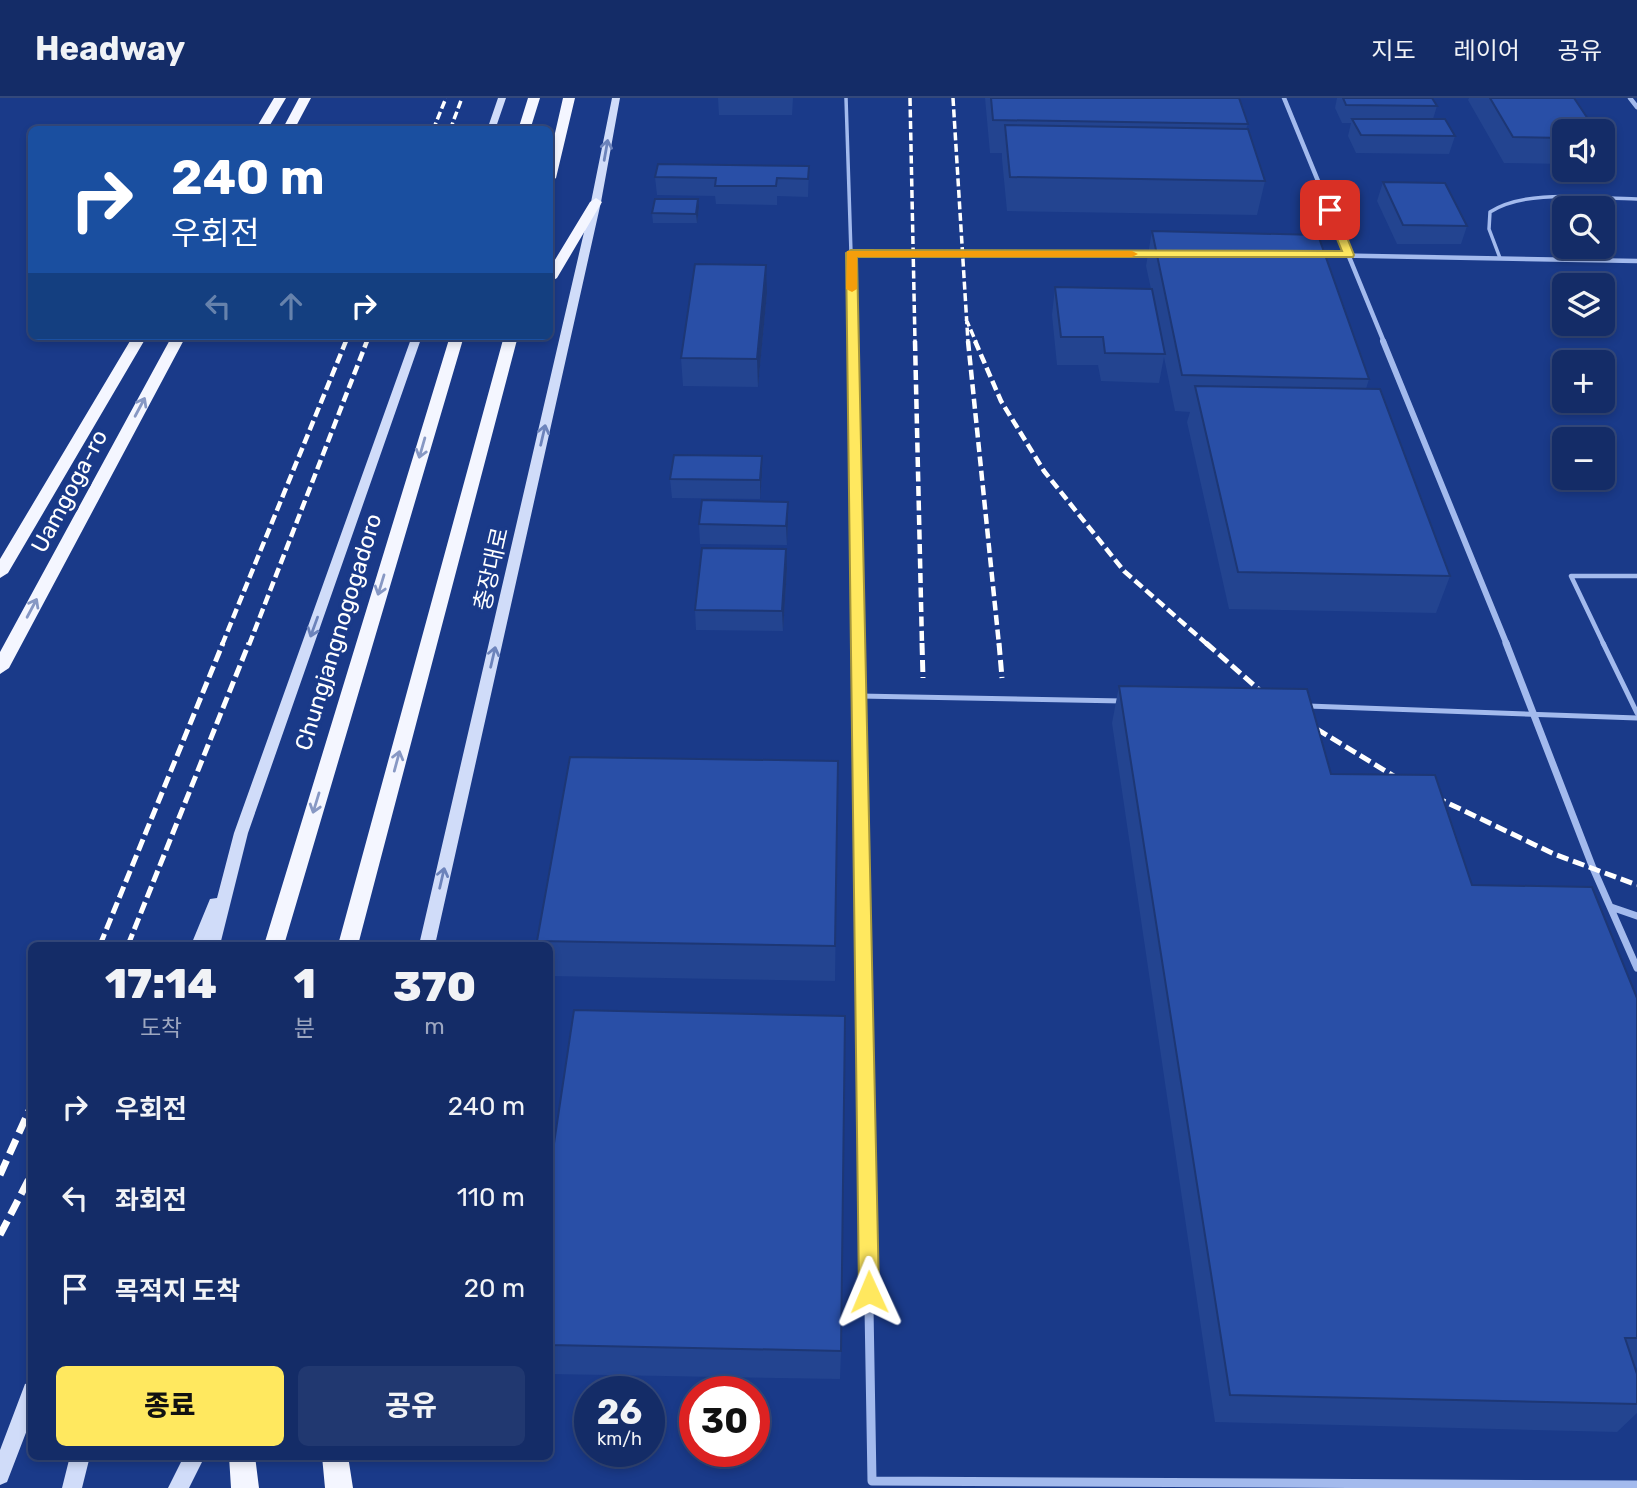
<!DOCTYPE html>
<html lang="ko">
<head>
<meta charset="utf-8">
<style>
	:root { --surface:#142c67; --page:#213870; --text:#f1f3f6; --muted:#9da7c0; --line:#33487b; --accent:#ffe85f }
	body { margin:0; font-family:Rubik,"Noto Sans KR",sans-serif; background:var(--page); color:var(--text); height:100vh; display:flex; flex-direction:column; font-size:26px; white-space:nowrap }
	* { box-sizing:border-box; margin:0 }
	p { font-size:23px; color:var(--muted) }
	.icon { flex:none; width:38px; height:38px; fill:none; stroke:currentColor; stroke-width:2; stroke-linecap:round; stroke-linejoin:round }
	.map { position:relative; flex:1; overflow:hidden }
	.side { position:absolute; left:28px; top:844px; width:525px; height:518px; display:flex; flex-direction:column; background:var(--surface); border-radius:10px; box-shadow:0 4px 10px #0003,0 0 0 2px var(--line) }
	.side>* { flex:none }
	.hud { position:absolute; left:28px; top:28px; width:525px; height:214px; border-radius:10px; box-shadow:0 4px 10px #0003,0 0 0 2px var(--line); background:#1a4fa0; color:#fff; overflow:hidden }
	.buttons { position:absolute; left:1552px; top:21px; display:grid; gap:14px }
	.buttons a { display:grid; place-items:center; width:63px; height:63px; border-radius:10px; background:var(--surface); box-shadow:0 4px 10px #0003,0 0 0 2px var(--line); font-size:35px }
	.speed { position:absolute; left:574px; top:1278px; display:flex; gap:14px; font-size:35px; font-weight:700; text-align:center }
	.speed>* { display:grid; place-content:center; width:91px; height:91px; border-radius:50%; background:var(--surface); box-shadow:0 4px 10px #0003,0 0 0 2px var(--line); line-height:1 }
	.speed small { font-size:18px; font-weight:400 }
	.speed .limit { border:10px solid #d22; background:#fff; color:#111 }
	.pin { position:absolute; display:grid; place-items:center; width:60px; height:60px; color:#fff; margin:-30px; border-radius:14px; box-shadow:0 4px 10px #0006 }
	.me { position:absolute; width:77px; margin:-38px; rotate:359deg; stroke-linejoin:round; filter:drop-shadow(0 0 5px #0008) }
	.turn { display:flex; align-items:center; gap:24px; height:147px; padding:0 28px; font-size:32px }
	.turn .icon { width:91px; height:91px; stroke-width:2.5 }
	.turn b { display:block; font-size:49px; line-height:60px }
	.lanes { display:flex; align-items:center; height:66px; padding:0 28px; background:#0003; justify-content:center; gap:35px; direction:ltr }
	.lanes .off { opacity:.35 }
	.eta { display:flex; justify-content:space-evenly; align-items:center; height:119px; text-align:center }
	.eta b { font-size:42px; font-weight:800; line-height:49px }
	.action { display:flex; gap:14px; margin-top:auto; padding:14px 28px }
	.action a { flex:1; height:80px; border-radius:10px; background:var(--accent); color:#111; font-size:28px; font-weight:800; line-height:80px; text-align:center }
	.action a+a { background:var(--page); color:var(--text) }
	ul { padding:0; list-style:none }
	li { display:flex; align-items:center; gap:21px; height:91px; padding:0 28px }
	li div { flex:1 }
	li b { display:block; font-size:26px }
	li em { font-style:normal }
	header { display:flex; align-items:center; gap:42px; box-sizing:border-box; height:98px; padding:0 35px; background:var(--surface); border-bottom:2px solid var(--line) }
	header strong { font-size:33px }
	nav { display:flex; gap:38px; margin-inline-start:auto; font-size:24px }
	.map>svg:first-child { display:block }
</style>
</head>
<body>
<header>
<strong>Headway</strong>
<nav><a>지도</a><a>레이어</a><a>공유</a></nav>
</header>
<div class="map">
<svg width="1637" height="1390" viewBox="0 0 1637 1390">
	<rect width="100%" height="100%" fill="#1a3a89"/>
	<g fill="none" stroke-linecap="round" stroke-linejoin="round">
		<path stroke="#a3baed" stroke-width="3.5" d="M846,0L851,155
			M1500,160L1489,131L1490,114C1527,90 1594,101 1637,101"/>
		<path stroke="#a3baed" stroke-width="4.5" d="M1604,547L1571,478H1637"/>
		<path stroke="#a3baed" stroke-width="5" d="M1603,545L1637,615
			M859,598L1123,603
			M1308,608L1637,620"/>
		<path stroke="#a3baed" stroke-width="4.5" d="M1284,0L1384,244
			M1630,0L1637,9
			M1316,157L1637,163
			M853,244L851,155L1157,156"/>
		<path stroke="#a3baed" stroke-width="6" d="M853,243L858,547
			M1383,243L1507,547"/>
		<path stroke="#a3baed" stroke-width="7" d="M858,545L864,923
			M1506,545L1593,770L1637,870
			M1611,809L1637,818"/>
		<path stroke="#a3baed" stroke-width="9" d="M864,922L872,1383L1637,1387"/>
		<path fill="#d0dcf9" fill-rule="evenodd" d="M498,0H506L495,32H487Z
			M612,0H620L601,104L435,847H419L591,104Z
			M412,238H422L248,735L220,847H191L210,801L217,800L234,735Z
			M32,1284V1319L7,1384L0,1387V1352L25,1286Z
			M70,1358H90L82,1390H62Z
			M184,1358H205L189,1390H168Z"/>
		<path fill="#f4f6ff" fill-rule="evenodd" d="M274,0H286L267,32H255Z
			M299,0H311L294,32H282Z
			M528,0H540L530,32H518Z
			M563,0H575L556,80L550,84V57Z
			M596,100L602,104L557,180L550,184V170L590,104Z
			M133,238H147L8,475L0,480V461Z
			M172,238H186L9,570L0,576V554Z
			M450,238H464L284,847H264Z
			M504,238H518L358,847H338Z
			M229,1358H255L259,1390H231Z
			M322,1358H348L353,1390H325Z"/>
		<path stroke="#fff" stroke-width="3.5" stroke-dasharray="8 3.5" stroke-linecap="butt" d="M910,0L915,244
			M953,0L968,244
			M433,32L446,0
			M450,32L462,0
			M966,221L976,244
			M345,244L348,238
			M366,244L369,238"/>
		<path stroke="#fff" stroke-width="4.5" stroke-dasharray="10 4.5" stroke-linecap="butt" d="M915,243L922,547
			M968,243L999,547
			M975,243L1001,303L1044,373L1124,473L1208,547
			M222,547L346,243
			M249,547L367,243"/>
		<path stroke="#fff" stroke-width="5" stroke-dasharray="12 5" stroke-linecap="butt" d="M922,545L923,580
			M999,545L1002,580
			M1206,545L1272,603
			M1302,622L1402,683L1554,756L1637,787
			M100,847L223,545
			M128,847L249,545"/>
		<path stroke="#fff" stroke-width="7" stroke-dasharray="16 7" stroke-linecap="butt" d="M0,1077L32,1006
			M0,1137L32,1075"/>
	</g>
	<path fill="#234490" d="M718,0H793L792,17H719Z
		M985,0H1239L1248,26L1246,31L1265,83L1257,117L1007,113L1002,61V55H990Z
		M1337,0H1432L1437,8L1433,21L1455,38L1449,56L1356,55L1348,38L1351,25H1342L1335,10Z
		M1469,0H1574L1564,33V66L1504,65L1468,2Z
		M809,68L808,99L777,98V107L716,106L715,98L657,97L655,79Z
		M1383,84L1467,128L1461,146H1397L1377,103Z
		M699,110L697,125H653L652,115Z
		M1152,133L1369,281L1366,291L1450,478L1436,515L1229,511L1187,324L1190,314L1175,313L1164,259L1159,285L1101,283L1098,267H1057L1052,217L1055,189L1151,191L1146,168Z
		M767,195L758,289L683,288L681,260Z
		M762,358V377L760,401L672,400L670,381Z
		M788,423L787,447L700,446L699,426Z
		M787,471L783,533L696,532L695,512Z
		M1119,588L1331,676L1472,787L1637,900V1270L1635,1269L1637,1276V1315L1617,1334L1215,1324L1112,625Z
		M838,663L835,883L550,878V847H538L537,843Z
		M550,1072L841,1253L840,1281L550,1276Z"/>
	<path fill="#1d3775" d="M698,101L699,110L697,125L696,116Z
		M766,167L767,195L758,289L757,261Z
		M762,358V377L760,401V382Z
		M788,404V423L787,447L786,428Z
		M786,451L787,471L783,533L782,513Z"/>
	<path fill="#294fa7" stroke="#1d3775" stroke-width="2" d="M991,0H1239L1248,26L993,22Z
		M1343,0H1432L1437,8L1346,7Z
		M1490,0H1574L1596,33H1564V40L1513,39Z
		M1352,21H1445L1455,38L1361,37Z
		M1005,27L1248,31L1265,83L1010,79Z
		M658,66L809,68L808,81L777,80L776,88H715L716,80L655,79Z
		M1383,84L1445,85L1467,128L1403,127Z
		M655,101H698L696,116L652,115Z
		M1152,133L1318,137L1369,281L1182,277Z
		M695,166L766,167L757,261L681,260Z
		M1055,189L1152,191L1165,256L1105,255L1103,239H1061Z
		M1195,288L1380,291L1450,478L1238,474Z
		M674,357L762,358L760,382L670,381Z
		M702,402L788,404L786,428L699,426Z
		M702,450L786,451L782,513L695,512Z
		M1119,588L1307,591L1331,676L1435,677L1472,787L1592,789L1637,900V1240H1625L1637,1276V1306L1230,1297Z
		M570,659L838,663L835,848L537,843Z
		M574,912L845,918L841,1253L550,1247V1072Z"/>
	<defs><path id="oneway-shaft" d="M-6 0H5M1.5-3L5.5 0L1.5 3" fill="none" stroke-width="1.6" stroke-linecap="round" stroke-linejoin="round" transform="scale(1.75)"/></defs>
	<g stroke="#6c83bb">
		<use href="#oneway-shaft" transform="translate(606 52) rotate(-80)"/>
		<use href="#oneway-shaft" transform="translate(543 337) rotate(-77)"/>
		<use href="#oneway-shaft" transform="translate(314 529) rotate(110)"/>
		<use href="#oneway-shaft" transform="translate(493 559) rotate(-77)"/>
		<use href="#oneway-shaft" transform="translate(442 780) rotate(-77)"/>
	</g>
	<g stroke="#8798c4">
		<use href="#oneway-shaft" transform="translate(140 309) rotate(-62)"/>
		<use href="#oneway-shaft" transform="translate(422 350) rotate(106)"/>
		<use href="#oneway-shaft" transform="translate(381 487) rotate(107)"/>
		<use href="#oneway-shaft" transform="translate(32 510) rotate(-62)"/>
		<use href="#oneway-shaft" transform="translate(397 663) rotate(-75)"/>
		<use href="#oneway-shaft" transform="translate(316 705) rotate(107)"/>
	</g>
	<path fill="#ffe85f" stroke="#a6973e" stroke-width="2" d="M1330,109L1336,112L1354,157L1353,159H857L879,1194L876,1201L869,1204L862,1201L859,1194L846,155L851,152L1342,153L1325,112Z"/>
	<path fill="#f59e0b" d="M847,153H1132L1138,156L1132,159H857V191L852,194L846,191Z"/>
	<g text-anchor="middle" stroke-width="7" stroke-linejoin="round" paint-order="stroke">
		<g font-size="23" fill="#fff" stroke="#1a3a89">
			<text transform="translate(69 393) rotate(-62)" y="8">Uamgoga-ro</text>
			<text transform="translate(491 471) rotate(-77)" y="8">충장대로</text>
			<text transform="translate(338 534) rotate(-73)" y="8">Chungjangnogogadoro</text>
		</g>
	</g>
</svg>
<div class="buttons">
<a><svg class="icon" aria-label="sound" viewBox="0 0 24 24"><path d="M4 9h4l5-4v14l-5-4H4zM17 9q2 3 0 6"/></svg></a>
<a><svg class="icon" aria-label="search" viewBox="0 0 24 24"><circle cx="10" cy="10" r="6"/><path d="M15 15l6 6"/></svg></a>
<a><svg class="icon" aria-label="layers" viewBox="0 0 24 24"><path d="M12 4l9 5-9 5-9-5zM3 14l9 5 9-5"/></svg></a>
<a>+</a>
<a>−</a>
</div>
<div class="speed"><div>26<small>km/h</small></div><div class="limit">30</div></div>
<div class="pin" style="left:1330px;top:112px;background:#d93025"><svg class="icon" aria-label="arrive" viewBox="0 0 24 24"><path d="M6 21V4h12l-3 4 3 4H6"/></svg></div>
<svg class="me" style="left:869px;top:1194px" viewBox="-20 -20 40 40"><path d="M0-17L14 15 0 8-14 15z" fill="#ffe85f" stroke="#fff" stroke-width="4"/></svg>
<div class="hud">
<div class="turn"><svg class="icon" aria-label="right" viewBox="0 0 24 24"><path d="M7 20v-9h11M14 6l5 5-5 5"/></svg><div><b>240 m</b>우회전</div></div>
<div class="lanes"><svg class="icon off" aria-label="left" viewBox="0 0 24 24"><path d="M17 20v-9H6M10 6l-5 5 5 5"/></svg><svg class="icon off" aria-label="ahead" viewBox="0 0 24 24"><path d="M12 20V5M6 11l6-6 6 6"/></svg><svg class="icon" aria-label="right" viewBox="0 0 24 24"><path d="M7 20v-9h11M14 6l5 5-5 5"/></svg></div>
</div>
<section class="side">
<div class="eta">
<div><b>17:14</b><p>도착</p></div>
<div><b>1</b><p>분</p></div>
<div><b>370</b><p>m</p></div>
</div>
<ul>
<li><svg class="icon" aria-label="right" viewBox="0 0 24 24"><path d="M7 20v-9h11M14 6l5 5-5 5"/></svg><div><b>우회전</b></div><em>240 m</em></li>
<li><svg class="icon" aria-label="left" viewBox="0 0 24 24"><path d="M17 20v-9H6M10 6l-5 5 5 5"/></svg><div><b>좌회전</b></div><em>110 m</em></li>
<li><svg class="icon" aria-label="arrive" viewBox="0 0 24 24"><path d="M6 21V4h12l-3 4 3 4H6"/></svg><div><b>목적지 도착</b></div><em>20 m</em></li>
</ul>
<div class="action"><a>종료</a><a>공유</a></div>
</section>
</div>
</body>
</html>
